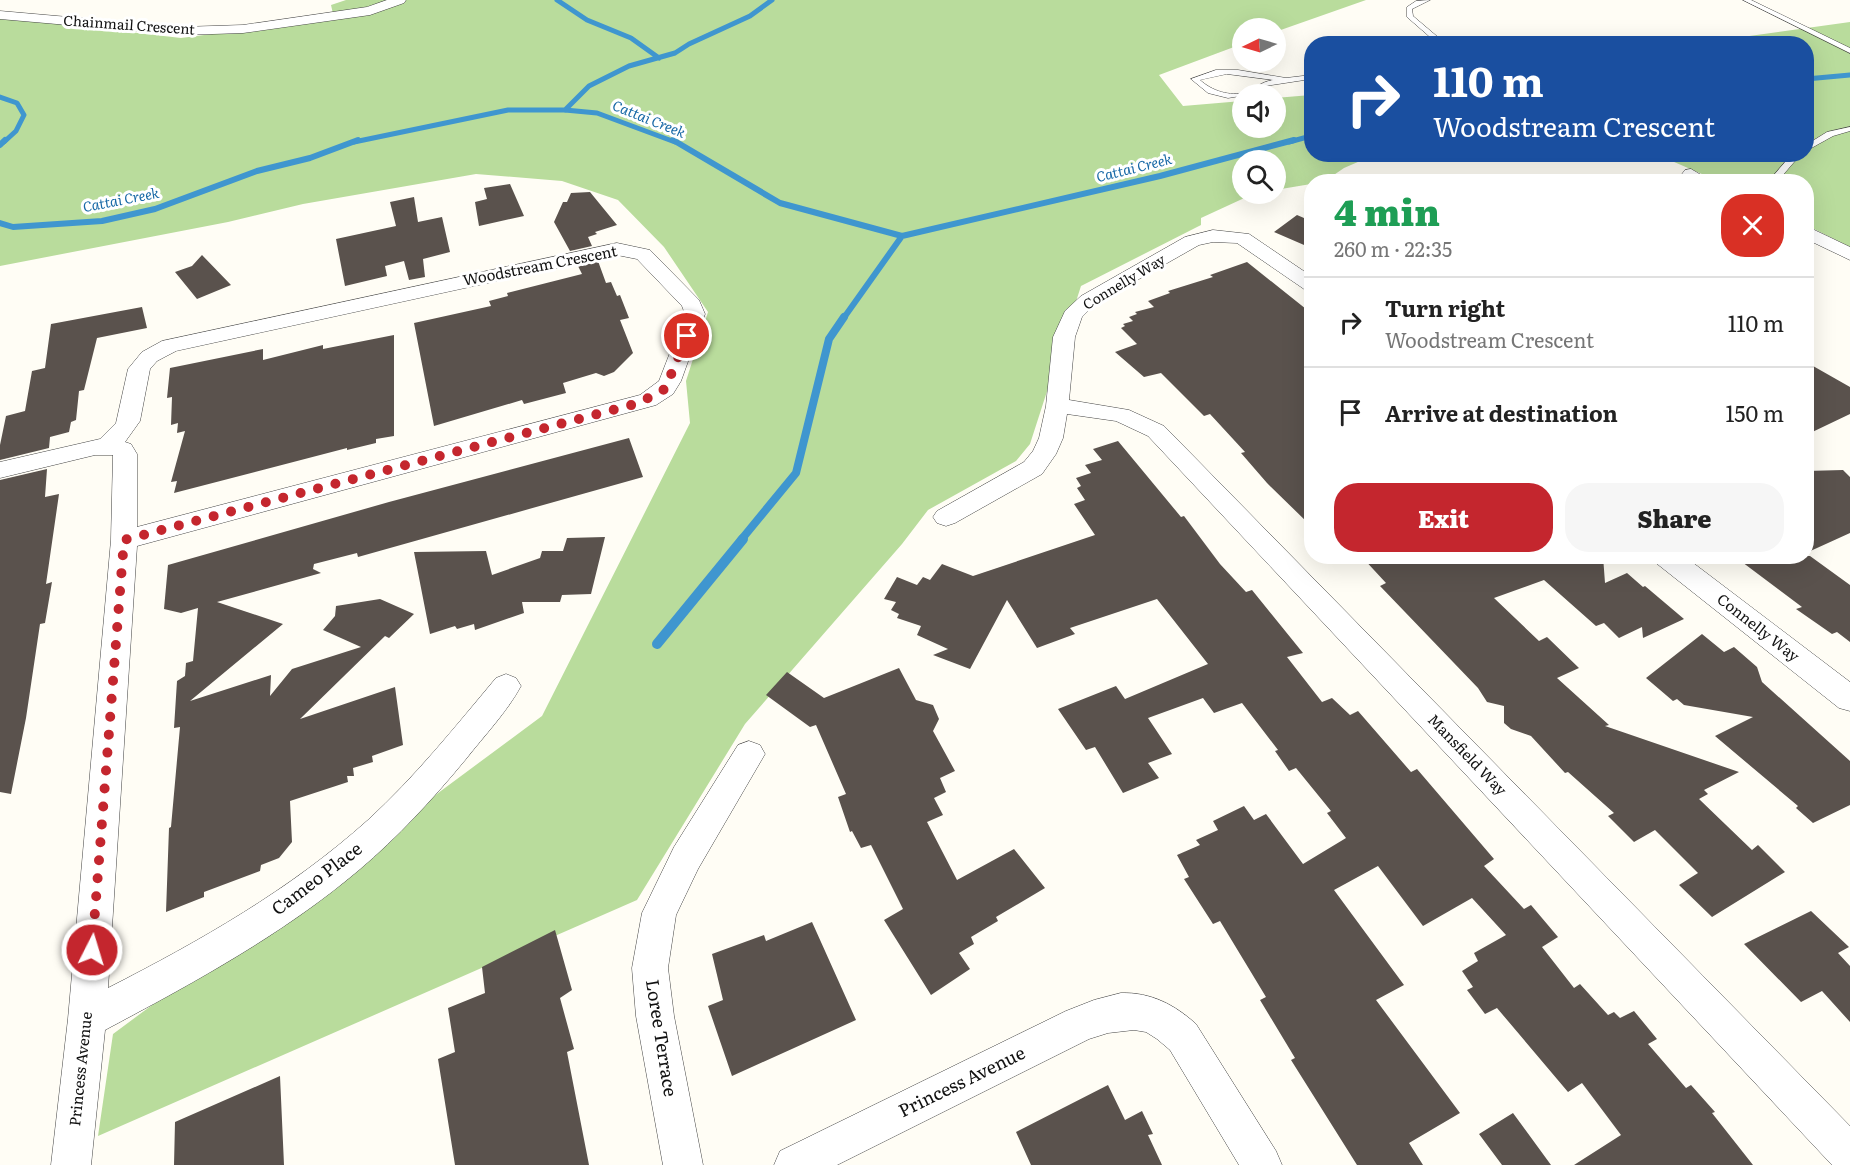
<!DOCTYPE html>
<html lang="en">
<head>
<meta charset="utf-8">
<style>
	:root { --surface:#fff; --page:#f6f6f6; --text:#222; --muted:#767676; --line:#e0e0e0; --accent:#c4262e }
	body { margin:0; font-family:Literata,serif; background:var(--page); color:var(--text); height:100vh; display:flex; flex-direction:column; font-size:22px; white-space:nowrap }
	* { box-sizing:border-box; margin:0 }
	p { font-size:20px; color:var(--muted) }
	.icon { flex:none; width:33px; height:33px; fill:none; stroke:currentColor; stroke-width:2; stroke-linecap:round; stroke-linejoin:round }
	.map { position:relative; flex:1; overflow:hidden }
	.drawer { position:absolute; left:1304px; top:174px; width:510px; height:390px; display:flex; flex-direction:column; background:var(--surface); border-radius:24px; box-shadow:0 6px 24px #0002 }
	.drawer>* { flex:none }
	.hud { position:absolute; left:1304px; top:36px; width:510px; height:126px; border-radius:24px; box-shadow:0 6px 24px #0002; background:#1a4fa0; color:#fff; overflow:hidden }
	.needle { width:39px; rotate:265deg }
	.fabs { position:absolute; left:1232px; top:18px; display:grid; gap:12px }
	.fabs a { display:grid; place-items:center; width:54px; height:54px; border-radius:50%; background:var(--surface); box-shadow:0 6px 24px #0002; font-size:30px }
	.pin { position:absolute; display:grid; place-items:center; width:51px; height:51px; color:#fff; margin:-26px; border:3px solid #fff; border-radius:50%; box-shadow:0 2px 6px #0007 }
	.me { position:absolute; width:66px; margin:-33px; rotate:5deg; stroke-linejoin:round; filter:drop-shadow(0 0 4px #0008) }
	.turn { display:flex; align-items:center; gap:21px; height:126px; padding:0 30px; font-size:27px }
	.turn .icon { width:78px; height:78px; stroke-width:2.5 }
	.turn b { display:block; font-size:42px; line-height:51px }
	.round { display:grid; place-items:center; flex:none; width:63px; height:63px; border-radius:24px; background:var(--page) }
	.summary { display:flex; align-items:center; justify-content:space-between; height:102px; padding:0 30px }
	h1 { font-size:36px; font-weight:800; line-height:45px; color:#1e9e55 }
	.button { display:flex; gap:12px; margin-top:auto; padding:12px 30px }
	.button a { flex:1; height:69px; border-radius:24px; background:var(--accent); color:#fff; font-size:24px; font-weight:800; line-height:69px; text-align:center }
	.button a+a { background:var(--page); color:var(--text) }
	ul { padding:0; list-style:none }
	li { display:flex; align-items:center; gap:18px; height:90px; padding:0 30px; border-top:2px solid var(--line) }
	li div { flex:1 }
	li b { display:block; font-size:22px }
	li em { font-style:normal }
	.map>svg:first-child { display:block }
</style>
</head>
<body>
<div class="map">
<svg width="1850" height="1165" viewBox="0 0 1850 1165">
	<rect width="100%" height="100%" fill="#fffdf5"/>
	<path fill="#b9dc9c" d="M346,0H1366L1275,32V28H1242V44L1159,75L1183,106L1242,101V128H1275V98L1311,95V154L1374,155L1344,168L1325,181L1311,182V184L1275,190V160H1242V194H1253L1201,218V225L1081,286L1030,444L1016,461L928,510L902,544L745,724L637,900L98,1136L113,1034L542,716L690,423L686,381L708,312L664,247L618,200L562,181L476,174L303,204L228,222L0,266V17L181,38L334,18L331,5Z
		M1850,22V247L1806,225V182L1718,181L1658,155L1806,154V44L1699,43Z"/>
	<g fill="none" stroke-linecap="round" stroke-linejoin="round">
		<path stroke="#3f96cf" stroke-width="5" d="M557,0L587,20L631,38L659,58
			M1806,79L1850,75
			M0,97L17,103L24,115L16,131L4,142
			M565,110L589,86L629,66L675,53L689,44L750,16L772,0
			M354,142L508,110H565L597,113L675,142
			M1289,142L1311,136"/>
		<path stroke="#3f96cf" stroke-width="6" d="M673,140L780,203L902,236L1160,176L1294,140
			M0,145L5,140
			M0,223L13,227L102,221L155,209L257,171L310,158L358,140
			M843,319L902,236"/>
		<path stroke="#3f96cf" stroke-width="8" d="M741,540L796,473L829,339L844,317"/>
		<path stroke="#3f96cf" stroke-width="10" d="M657,644L743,539"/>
	</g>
	<path fill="#5a524d" d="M510,184L524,216L479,226L475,202L487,199L484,188Z
		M590,192L617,225L595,232L597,234L588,237L592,246L570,251L554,222L563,202H567L571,193Z
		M414,197L418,222L442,217L450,252L423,259L425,277L409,280L404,261L385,266L387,276L345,286L336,239L396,226L390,202Z
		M1297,215L1311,221V248L1274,232Z
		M202,255L231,285L197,299L175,272L192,266Z
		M598,261L606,283L611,282L617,296L620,295L629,318L620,320L633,353L614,372L604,376L596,373L563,383L566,393L524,404L522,400L434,426L414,323L491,306L489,301L508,296L507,293L582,274L578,266Z
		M1247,262L1311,313V526L1267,483L1241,453L1245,452L1210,414L1204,416L1161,373L1144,377L1115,352L1137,344L1121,328L1125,326L1123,324L1133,321L1129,317L1137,314L1135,312L1154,307L1148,301L1170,293L1168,291L1213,277L1210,275Z
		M142,307L147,328L97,338L84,390L79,391L76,420L71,422L69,432L50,437L49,448L0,460V445L6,416L25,411L32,371L45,368L51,324Z
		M394,335V436L376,439V443L347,450V448L174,493L177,481L171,482L185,431L177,433L178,423L171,425L172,397L167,398L170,368L263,349V360L323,345V349Z
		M1806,362L1850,387V414L1806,435Z
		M629,438L643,477L358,557L357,553L314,564L313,569L321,573L217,602L283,624L190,701L271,675L270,696L292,669L361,647L323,630L335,616L336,606L380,599L414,614L389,638L385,636L300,719L395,687L403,745L372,756L373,762L353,768L354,776H347L348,782L290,801L292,842L279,858L261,865L260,871L204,892V897L166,912L169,828L171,827L180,727L174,728L177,681L185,676L186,663L193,661L198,608L181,613L164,609L168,565L389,502Z
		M1118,441L1181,517L1184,516L1220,564L1246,592L1252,590L1303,653L1287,657L1322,702L1332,698L1350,715L1358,711L1411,772L1417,769L1494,859L1484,866L1524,909L1531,905L1558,937L1542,947L1574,988L1580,984L1608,1015L1614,1012L1620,1018L1634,1011L1657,1039L1648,1044L1686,1088L1691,1085L1715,1112L1712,1113L1753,1165H1574L1621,1135L1582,1083L1568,1092L1497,1008L1485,1014L1467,990L1473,987L1462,971L1478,961L1474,953L1506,935L1472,898L1423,926L1378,866L1334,890L1404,985L1376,1000L1460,1113L1409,1143L1423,1165H1357L1291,1060L1295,1058L1260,1000L1266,997L1220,921L1213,924L1184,879L1189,877L1177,855L1200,845L1196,840L1218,830L1213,821L1244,806L1254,820L1266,814L1303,864L1346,838L1327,813L1331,811L1296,768L1289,771L1275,751L1278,750L1242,703L1214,713L1203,698L1148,718L1172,754L1148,763L1159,778L1123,793L1095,747L1086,750L1058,709L1116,686L1125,699L1208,664L1157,599L1070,628L1075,634L1037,648L1007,600L970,669L933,655L948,649L917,635L921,626L897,618L899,614L891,610L896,602L884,599L897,577L917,585L923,577L930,580L942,564L973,576L1095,535L1074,504L1085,500L1077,488L1081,486L1076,478L1091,473L1085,465L1102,460L1093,449Z
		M47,469L45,497L59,494L46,584L52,582L45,623L40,624L26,718L11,794L0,792V480Z
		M1843,470L1850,477V533L1806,553V471Z
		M605,537L591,594L562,595L560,602H522L524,613L475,630L474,624L457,629L455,626L430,634L414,552L486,551L492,575L540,558L542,551H563L567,538Z
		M1361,556H1603L1605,583L1627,573L1643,587L1645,586L1684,619L1643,638L1642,627L1619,638L1604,623L1596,626L1544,580L1494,598L1539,641L1547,637L1579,668L1557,678L1609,725L1605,726L1739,772L1704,790L1708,794L1699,799L1752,850L1758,845L1785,872L1712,917L1679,885L1698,873L1655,830L1634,842L1608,816L1614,813L1568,772L1565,773L1531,736L1511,729L1504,723V706L1487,702L1478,688L1380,586L1386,583Z
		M1734,556H1810L1850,585V642L1837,632L1832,634L1796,609L1802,607Z
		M1702,634L1724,652L1734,647L1757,667L1762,682L1850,761V805L1813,823L1796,808L1798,806L1715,736L1753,717L1684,705L1677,699L1673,701L1646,678Z
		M899,668L916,700L933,705L939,719L933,731L955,771L940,778L946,792L934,798L943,815L927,822L957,880L1014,849L1045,888L996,917L998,921L971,937L974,944L959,953L970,969L931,995L884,920L903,909L871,845L861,848L852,831L850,832L838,797L846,794L816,725L810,727L766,695L787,672L824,698Z
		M1811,911L1849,947L1838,953L1850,966V1022L1822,991L1801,1002L1744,944Z
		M812,922L856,1020L732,1076L708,1006L723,1000L712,954L764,935L766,941Z
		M555,930L572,990L560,998L574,1049L567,1052L589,1165H455L438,1059L455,1052L448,1008L485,993L482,967Z
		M280,1076L284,1165H174L175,1122Z
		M1108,1085L1125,1120L1142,1111L1153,1134L1148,1135L1162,1165H1031L1016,1132Z
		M1513,1113L1551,1165H1502L1479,1134Z"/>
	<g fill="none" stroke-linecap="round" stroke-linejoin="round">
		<defs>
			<path id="lane" d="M1430,0L1412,9L1413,16L1446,44H1438L1407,17V7L1416,1Z
				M1743,0H1751L1850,48V53Z
				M1234,41L1242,44V50L1234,45Z
				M1216,70H1238L1286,78L1311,75V79L1265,86L1253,94L1228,98L1208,93L1191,79ZM1227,74L1273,80C1260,82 1257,88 1246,92C1230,97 1212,91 1200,80Z
				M1850,127V131L1833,136L1806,151V145L1827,132Z
				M1792,154H1801L1777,182H1768Z"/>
			<path id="street" d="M387,0H406L404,3L370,15L243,33L182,35L0,19V11L182,27L243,25L367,7Z
				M1691,169L1713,182H1691L1682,174L1685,170Z
				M1806,226L1850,247V260L1806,239Z
				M1213,230L1249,234L1311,276V291L1304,289L1237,243L1213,242L1199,245L1095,304L1082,317L1075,337L1069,400L1129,410L1164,426L1850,1126V1165H1832L1148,436L1116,421L1067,414L1063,438L1056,454L1042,474L955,523L946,526L937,523L933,517L937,511L1024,462L1033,451L1039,438L1046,406L1053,337L1065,311L1081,296L1185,237Z
				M617,243L650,250L699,300L705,314L681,381L673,394L656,405L137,546L108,988C200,941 290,890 368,820C415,777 455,727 496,678L506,674L516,678L521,686C507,712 484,736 466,759C433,799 398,837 359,870C282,935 193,983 105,1030L91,1165H51L68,1019L111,540L113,455H95L0,478V462L100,439L116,423L128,369L142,352L162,341ZM617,255L637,259L682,306L685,314L659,381L640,395L137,527V454L131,444L125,442L140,421L150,369L157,361L176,351Z
				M1652,556H1684L1850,682V711L1839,708L1656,563Z
				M749,741L760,745L765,754L698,869L676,915L668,968L674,1016L703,1165H663L636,1016L632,968L642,913L674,847L738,745Z
				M1121,993C1151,992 1175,1005 1196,1024L1276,1151L1282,1165H1239L1170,1050L1157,1039L1146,1032L1134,1030L1108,1033L1089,1039L837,1165H774L780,1151L1066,1011L1094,1000Z"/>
		</defs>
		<use href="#lane" stroke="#444" stroke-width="1"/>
		<use href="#street" stroke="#444" stroke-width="1"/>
		<use href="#lane" fill="#fff" fill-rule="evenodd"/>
		<use href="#street" fill="#fff" fill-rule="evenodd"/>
	</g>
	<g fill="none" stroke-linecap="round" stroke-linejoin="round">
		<path stroke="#c4262e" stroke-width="10" stroke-dasharray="0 18" d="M92,950L124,540L639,403L665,389L687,336"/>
	</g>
	<g text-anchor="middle" stroke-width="6" stroke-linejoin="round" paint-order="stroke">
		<g font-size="14" fill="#111" stroke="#fff">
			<text transform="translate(129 25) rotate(4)" y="5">Chainmail Crescent</text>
			<text transform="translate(1124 282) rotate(-31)" y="5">Connelly Way</text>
		</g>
		<g font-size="14" font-style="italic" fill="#1768a6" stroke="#fff">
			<text transform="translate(649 119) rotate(22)" y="5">Cattai Creek</text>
			<text transform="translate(1134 168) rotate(-14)" y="5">Cattai Creek</text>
			<text transform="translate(121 200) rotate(-11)" y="5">Cattai Creek</text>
		</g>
		<g font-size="15" fill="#111" stroke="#fff">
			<text transform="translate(540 266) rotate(-11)" y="5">Woodstream Crescent</text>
			<text transform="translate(1758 628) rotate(38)" y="5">Connelly Way</text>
			<text transform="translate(1467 755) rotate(46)" y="5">Mansfield Way</text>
			<text transform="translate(81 1069) rotate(-84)" y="5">Princess Avenue</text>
		</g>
		<g font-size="18" fill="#111" stroke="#fff">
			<text transform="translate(317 879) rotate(-37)" y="6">Cameo Place</text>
			<text transform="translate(661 1038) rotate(81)" y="6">Loree Terrace</text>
			<text transform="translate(962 1082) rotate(-26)" y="6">Princess Avenue</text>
		</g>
	</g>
</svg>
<div class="fabs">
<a><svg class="needle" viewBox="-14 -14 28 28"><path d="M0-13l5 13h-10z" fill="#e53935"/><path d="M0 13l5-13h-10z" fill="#767676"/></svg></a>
<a><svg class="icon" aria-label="sound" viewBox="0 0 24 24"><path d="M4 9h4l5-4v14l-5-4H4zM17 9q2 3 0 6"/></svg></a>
<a><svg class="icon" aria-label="search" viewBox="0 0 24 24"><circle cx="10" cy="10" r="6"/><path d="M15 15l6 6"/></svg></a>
</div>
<div class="pin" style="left:687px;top:336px;background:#d93025"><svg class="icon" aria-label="arrive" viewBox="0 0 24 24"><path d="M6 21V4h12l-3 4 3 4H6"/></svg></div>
<svg class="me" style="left:92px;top:950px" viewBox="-20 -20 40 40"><circle r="17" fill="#c4262e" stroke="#fff" stroke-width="3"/><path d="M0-11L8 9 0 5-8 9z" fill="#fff"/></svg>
<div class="hud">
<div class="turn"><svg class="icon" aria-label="right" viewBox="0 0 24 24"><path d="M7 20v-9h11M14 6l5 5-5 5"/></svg><div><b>110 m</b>Woodstream Crescent</div></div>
</div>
<section class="drawer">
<div class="summary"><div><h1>4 min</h1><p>260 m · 22:35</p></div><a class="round" style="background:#d93025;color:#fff"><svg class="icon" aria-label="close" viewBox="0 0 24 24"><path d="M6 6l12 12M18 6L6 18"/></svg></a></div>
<ul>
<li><svg class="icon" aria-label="right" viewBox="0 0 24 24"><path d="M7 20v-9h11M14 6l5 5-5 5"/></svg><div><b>Turn right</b><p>Woodstream Crescent</p></div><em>110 m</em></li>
<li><svg class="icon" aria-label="arrive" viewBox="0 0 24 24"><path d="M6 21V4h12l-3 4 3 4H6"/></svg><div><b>Arrive at destination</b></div><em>150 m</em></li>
</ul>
<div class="button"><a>Exit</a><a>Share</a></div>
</section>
</div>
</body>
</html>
